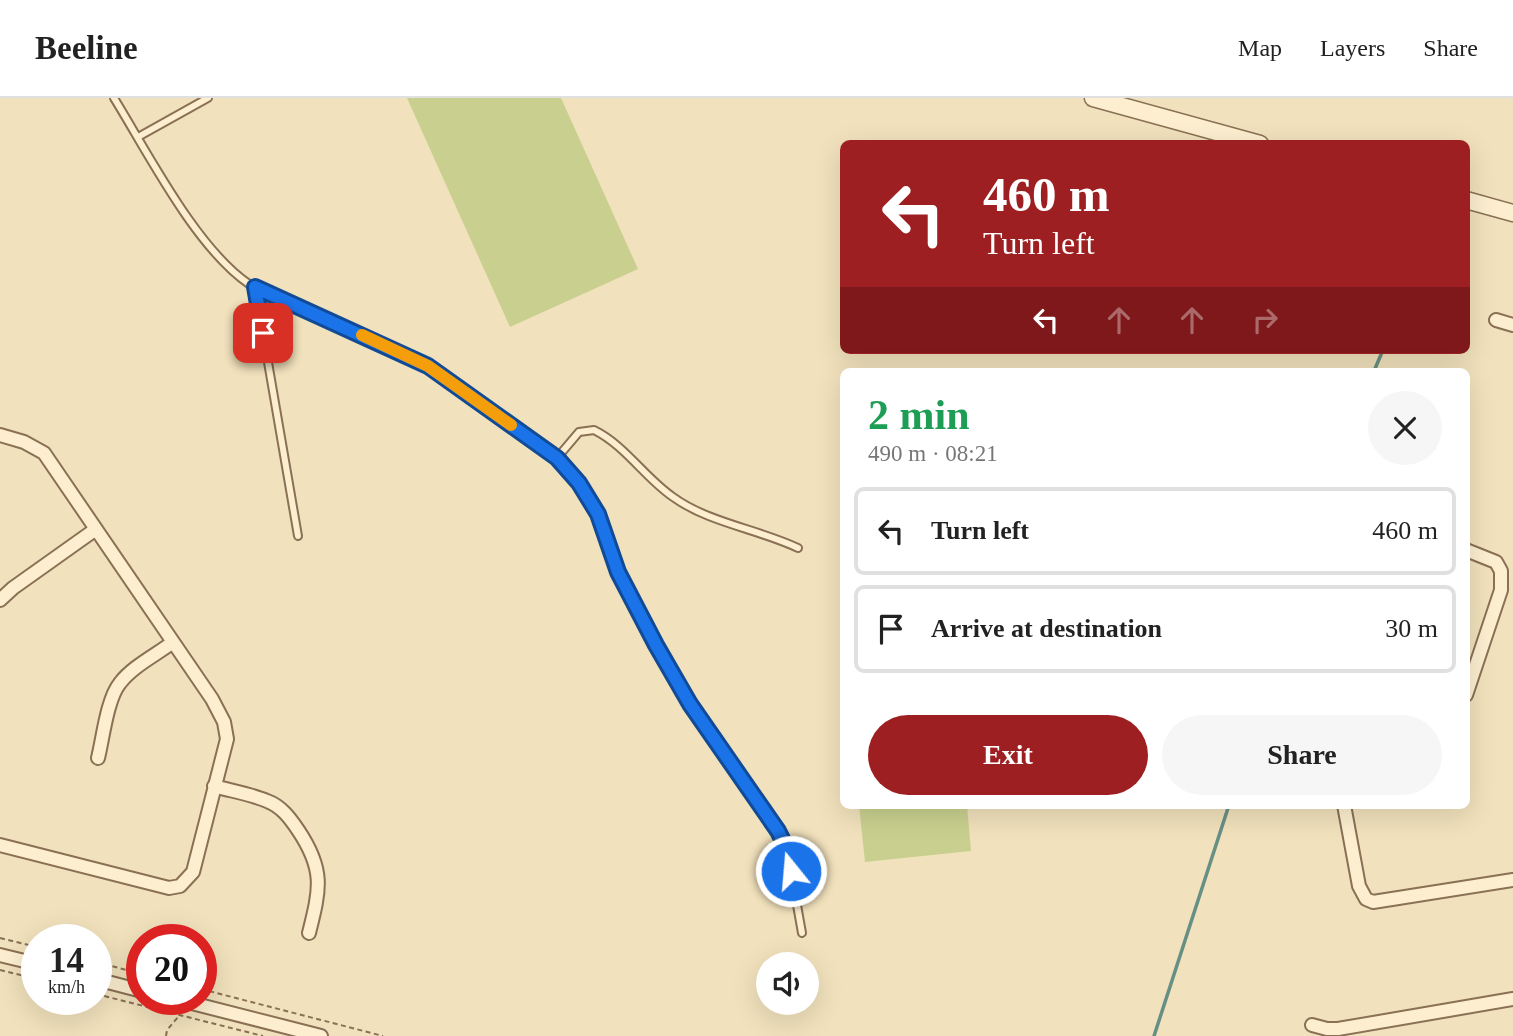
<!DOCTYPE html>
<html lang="en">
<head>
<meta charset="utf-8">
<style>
	:root { --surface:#fff; --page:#f6f6f6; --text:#222; --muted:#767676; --line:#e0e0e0; --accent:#9e1f21 }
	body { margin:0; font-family:Georgia,serif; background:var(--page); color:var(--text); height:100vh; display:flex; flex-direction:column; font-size:26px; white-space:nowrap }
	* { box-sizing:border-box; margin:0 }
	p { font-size:23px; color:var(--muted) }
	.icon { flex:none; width:38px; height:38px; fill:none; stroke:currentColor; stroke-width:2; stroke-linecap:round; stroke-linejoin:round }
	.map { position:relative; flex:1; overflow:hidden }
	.drawer { position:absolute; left:840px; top:270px; width:630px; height:441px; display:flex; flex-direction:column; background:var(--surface); border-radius:10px; box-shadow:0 7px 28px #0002 }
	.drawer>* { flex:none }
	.guide { position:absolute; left:840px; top:42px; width:630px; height:214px; border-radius:10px; box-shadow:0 7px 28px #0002; background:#9e1f21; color:#fff; overflow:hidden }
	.fabs { position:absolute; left:756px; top:854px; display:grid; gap:14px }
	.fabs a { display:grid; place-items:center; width:63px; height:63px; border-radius:50%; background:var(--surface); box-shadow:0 7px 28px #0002; font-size:35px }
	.speed { position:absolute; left:21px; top:826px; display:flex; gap:14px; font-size:35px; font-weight:700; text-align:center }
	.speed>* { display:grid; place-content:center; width:91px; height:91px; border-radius:50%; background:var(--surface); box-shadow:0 7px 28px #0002; line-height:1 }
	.speed small { font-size:18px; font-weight:400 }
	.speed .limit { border:10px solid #d22; background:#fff; color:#111 }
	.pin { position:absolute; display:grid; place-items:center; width:60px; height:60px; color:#fff; margin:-30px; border-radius:14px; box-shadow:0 4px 10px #0006 }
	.me { position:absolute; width:77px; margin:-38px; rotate:343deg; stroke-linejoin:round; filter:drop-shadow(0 0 5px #0008) }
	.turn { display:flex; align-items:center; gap:24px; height:147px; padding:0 28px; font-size:32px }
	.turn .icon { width:91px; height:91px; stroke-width:2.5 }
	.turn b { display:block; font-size:49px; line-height:60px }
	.lanes { display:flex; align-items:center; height:66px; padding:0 28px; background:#0003; justify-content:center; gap:35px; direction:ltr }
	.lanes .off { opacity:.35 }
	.round { display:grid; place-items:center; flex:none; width:74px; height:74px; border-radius:37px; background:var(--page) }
	.summary { display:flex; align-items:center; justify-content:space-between; height:119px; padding:0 28px }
	h1 { font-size:42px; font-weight:800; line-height:52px; color:#1e9e55 }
	.action { display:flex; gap:14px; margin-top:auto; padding:14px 28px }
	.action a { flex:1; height:80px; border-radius:42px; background:var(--accent); color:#fff; font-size:28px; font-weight:800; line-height:80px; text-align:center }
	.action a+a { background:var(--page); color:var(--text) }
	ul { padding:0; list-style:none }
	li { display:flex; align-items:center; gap:21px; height:88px; margin:0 14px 10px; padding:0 14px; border:4px solid var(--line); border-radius:10px }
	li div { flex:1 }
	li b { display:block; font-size:26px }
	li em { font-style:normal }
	header { display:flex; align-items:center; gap:42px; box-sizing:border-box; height:98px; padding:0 35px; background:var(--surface); border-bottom:2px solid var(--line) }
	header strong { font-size:33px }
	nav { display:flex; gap:38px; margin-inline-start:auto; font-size:24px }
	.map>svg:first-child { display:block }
</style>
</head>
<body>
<header>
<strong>Beeline</strong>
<nav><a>Map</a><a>Layers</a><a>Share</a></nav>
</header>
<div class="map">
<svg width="1513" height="938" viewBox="0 0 1513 938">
	<rect width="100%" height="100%" fill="#f1e1bc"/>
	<path fill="#c9d08f" d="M407,0H561L638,171L510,229Z
		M859,707H967L971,753L865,764Z"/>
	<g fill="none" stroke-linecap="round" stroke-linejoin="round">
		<path stroke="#679085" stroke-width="3.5" d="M1374,273L1383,252
			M1154,938L1229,707"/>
		<defs>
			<path id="service" d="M114,0C148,55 196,150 249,186L428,268L557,360L579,385L598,416L618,474L656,547L690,606L778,733L787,751L802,835
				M138,39L208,0
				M255,189L298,438
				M557,360L579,334L594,332C626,348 644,379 673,399C709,425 758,431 798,450"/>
			<path id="minor" d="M1496,222L1513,227
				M0,337L24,344L44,355L212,601L224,624L227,641L193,774L180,788L169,790L0,747
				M1466,452L1496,464L1501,473V492L1466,597
				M0,502L13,490L96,431
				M98,660C103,640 107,601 120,585C133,568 156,557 173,544
				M214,688C231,693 251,696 267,703C281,708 290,720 298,732C325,772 320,791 309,835
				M1344,707L1359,788L1366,801L1373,804L1513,782
				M0,857L37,866
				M96,881L142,893
				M176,901L321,938
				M1312,927L1327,931H1338L1513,901"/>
			<path id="tertiary" d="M1093,0L1260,46
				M1466,102L1513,115"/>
		</defs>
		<use href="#service" stroke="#8a7054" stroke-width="10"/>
		<use href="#minor" stroke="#8a7054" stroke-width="16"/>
		<use href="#tertiary" stroke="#8a7054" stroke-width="19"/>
		<path stroke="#8a7054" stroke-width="2" stroke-dasharray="5 3.5" stroke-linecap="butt" d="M0,840L37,849
			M96,864L142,876
			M0,872L37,881
			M201,891L383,938
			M96,896L263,938
			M166,938L167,932L179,918"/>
		<use href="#service" stroke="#fceecf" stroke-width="6"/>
		<use href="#minor" stroke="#fceecf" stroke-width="12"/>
		<use href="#tertiary" stroke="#fceecf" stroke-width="16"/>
	</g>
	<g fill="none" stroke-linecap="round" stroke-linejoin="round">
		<defs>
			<path id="route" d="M263,235L255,189L428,268L557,360L579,385L598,416L618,474L656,547L690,606L778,733L787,751L791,773"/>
		</defs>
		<use href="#route" stroke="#114b97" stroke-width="18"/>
		<use href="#route" stroke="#1a73e8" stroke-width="12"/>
		<path stroke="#f59e0b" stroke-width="12" d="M362,237L428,268L511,327"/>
	</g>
</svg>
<div class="fabs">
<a><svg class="icon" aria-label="sound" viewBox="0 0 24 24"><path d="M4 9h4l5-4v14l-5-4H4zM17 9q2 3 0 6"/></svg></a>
</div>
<div class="speed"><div>14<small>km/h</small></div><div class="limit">20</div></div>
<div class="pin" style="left:263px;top:235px;background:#d93025"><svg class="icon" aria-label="arrive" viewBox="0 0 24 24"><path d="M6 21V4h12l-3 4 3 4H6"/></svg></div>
<svg class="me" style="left:791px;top:773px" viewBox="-20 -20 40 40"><circle r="17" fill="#1a73e8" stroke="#fff" stroke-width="3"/><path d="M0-11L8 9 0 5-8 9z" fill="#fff"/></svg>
<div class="guide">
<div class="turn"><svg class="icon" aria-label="left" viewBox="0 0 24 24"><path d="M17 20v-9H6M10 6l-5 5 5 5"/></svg><div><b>460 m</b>Turn left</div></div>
<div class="lanes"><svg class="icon" aria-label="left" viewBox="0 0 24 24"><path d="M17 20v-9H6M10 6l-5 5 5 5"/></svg><svg class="icon off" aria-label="ahead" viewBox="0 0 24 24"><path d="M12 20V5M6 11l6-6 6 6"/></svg><svg class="icon off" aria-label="ahead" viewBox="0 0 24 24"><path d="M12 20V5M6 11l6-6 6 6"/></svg><svg class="icon off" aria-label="right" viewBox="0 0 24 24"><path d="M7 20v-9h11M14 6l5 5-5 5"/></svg></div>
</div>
<section class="drawer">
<div class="summary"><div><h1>2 min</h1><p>490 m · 08:21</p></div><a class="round"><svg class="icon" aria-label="close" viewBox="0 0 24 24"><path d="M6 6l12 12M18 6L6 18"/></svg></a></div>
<ul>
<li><svg class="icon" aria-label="left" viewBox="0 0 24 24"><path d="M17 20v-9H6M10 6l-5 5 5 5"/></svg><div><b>Turn left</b></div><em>460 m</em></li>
<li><svg class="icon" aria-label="arrive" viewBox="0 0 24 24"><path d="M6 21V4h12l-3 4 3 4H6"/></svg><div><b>Arrive at destination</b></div><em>30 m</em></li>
</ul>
<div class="action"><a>Exit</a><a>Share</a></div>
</section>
</div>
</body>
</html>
